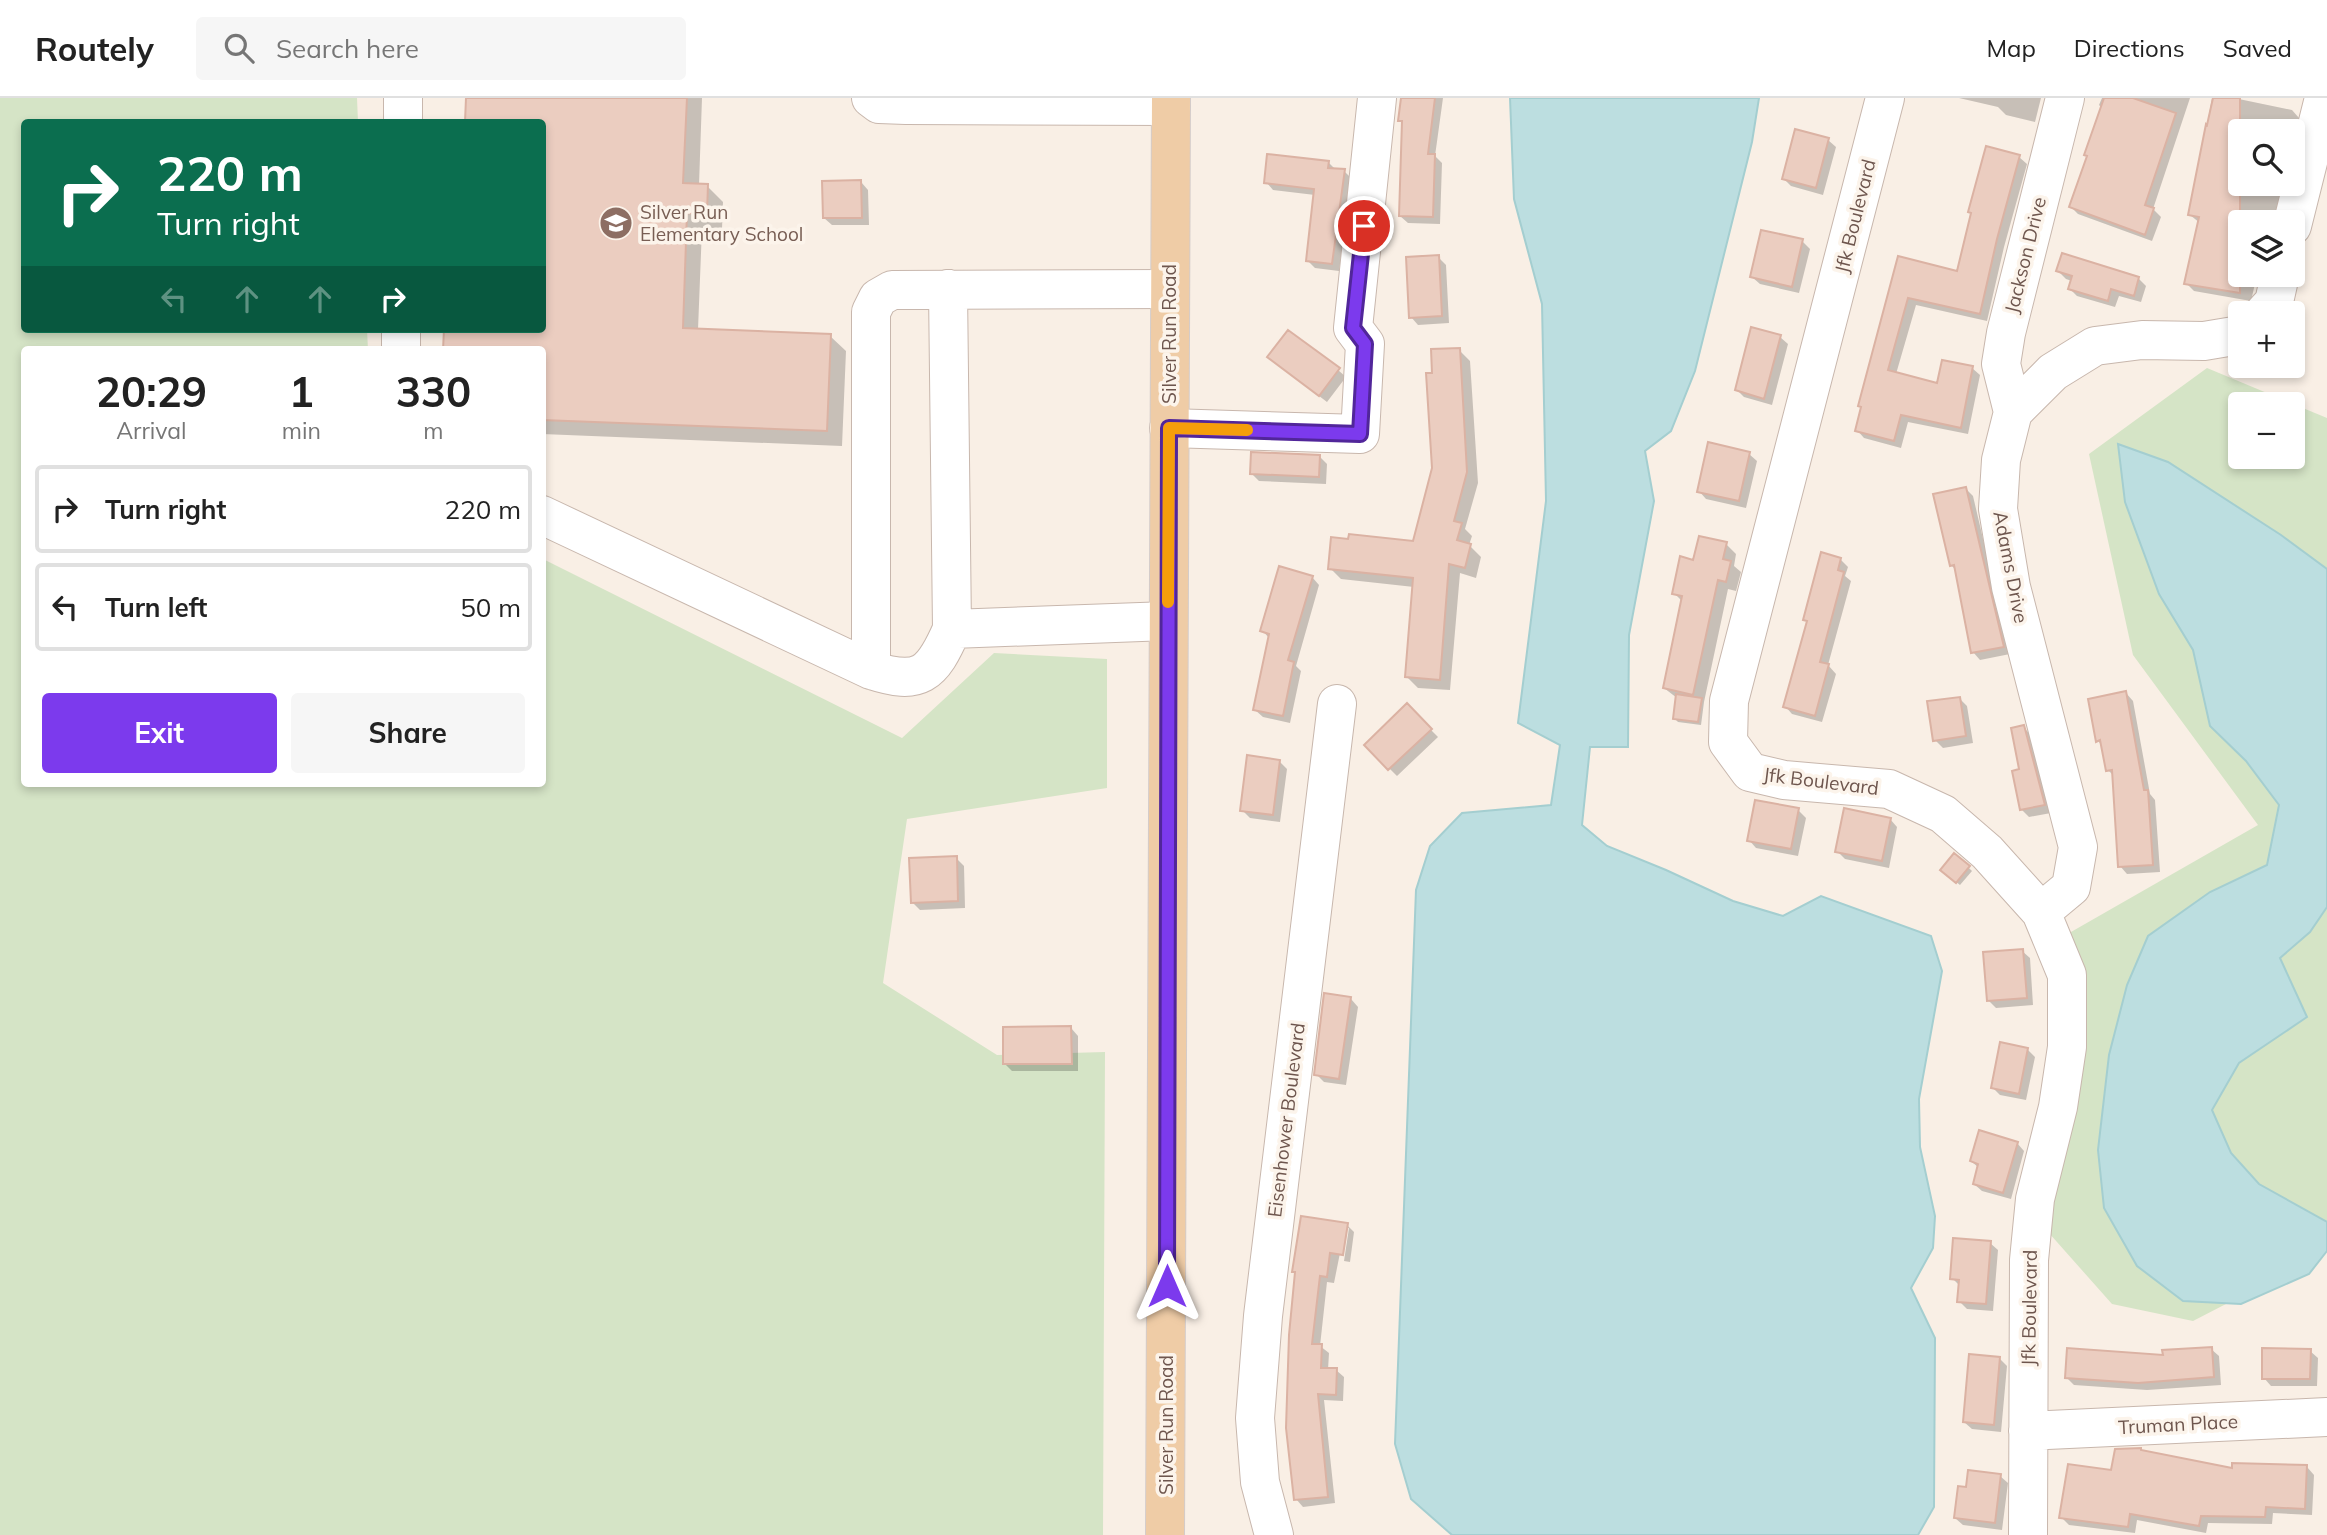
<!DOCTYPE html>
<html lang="en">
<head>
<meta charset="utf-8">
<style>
	:root { --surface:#fff; --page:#f6f6f6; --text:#222; --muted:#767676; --line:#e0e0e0; --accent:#7c3aed }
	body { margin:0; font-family:Mulish,sans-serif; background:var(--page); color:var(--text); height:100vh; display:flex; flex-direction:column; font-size:26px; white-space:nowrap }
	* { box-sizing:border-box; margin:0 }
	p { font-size:23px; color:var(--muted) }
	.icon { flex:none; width:38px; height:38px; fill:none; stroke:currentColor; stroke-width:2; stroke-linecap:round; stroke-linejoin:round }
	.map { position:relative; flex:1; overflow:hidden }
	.panel { position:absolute; left:21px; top:248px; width:525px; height:441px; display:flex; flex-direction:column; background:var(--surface); border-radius:7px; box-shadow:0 4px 10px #0003 }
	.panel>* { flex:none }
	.hud { position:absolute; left:21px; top:21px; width:525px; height:214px; border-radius:7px; box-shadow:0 4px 10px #0003; background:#0b6e4f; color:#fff; overflow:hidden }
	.controls { position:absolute; left:2228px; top:21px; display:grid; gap:14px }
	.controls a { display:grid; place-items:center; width:77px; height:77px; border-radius:7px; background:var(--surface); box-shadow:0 4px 10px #0003; font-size:35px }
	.pin { position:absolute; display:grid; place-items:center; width:60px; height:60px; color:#fff; margin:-30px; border:4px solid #fff; border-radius:50%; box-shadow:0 2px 7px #0007 }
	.me { position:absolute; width:77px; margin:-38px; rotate:0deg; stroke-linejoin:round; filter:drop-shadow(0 0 5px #0008) }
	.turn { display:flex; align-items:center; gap:24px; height:147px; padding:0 21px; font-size:32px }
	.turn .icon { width:91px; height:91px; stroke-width:2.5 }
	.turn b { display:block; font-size:49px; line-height:60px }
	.lanes { display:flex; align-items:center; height:66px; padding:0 21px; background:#0003; justify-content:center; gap:35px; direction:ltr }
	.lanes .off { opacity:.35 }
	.eta { display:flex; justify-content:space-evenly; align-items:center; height:119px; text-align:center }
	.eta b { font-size:42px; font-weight:700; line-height:49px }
	.button { display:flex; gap:14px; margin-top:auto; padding:14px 21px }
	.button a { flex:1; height:80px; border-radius:7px; background:var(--accent); color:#fff; font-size:28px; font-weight:700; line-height:80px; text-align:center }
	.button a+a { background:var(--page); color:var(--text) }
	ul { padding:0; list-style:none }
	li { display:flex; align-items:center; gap:21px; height:88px; margin:0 14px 10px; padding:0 7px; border:4px solid var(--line); border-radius:7px }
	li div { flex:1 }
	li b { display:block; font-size:26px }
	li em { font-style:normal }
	header { display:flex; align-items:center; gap:42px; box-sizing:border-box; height:98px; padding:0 35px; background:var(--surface); border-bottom:2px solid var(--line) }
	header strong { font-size:33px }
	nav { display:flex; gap:38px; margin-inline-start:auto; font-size:24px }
	.search { width:490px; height:63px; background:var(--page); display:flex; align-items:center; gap:18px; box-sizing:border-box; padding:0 24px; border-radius:7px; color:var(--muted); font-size:26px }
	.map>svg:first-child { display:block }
</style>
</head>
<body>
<header>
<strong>Routely</strong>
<div class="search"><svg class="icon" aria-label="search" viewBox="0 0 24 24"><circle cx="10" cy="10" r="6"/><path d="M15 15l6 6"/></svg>Search here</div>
<nav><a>Map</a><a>Directions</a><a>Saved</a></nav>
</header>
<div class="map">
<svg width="2327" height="1437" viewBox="0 0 2327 1437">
	<rect width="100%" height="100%" fill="#f9efe5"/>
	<path fill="#d5e4c6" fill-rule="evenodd" d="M0,0H357L358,24H24V231H367L368,252H24V686H542L543,461L902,640L994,555L1107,561V690L907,721L883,885L997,957L1105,954L1103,1437H0Z
		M2207,270L2327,320V1154L2193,1223L2112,1206L2033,1117L2057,842L2258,727L2133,557L2089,356ZM2240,306H2292V359H2240Z"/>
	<path fill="#bcdee0" stroke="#a4ced0" stroke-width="2" d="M1510,0H1759L1752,44L1695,273L1671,333L1645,353L1654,403L1629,537L1628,649H1590L1582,727L1607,748L1666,772L1733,803L1783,818L1821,798L1931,838L1942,873L1919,1001L1920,1049L1935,1118L1933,1150L1911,1190L1935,1240L1934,1409L1918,1437H1452L1411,1401L1395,1346L1416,792L1430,748L1462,715L1551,707L1560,647L1518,625L1546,403L1542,206L1514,101Z
		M2118,346L2168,364L2281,437L2327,471V809L2310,834L2280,860L2307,919L2239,965L2212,1012L2231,1055L2259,1086L2327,1124V1153L2309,1176L2241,1206L2183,1203L2137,1168L2104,1110L2098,1052L2109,957L2127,887L2148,838L2210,794L2267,767L2279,707L2246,663L2210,628L2193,552L2159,496L2125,404Z"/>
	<path fill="#0003" d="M468,0H702L699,87L707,88L723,104L722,131L702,130L698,232L830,238L846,253L842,348L542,336V252H445L463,231H542V24H467Z
		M1403,0H1443L1435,58L1442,65L1440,126L1408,125L1400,118L1404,26L1400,22Z
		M1959,0H2041L2035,24L2006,17L1998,9Z
		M2102,0H2190L2153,111L2161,119L2152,143L2078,116L2071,109L2089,59L2102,10L2099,7Z
		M2212,0H2234L2292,12L2299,20L2292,54V33H2240V86H2286L2278,124H2240V177H2257L2251,203L2194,193L2186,185L2200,125L2190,117Z
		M1828,42L1836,49L1823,97L1791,88L1784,81Z
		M2019,59L2027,66L2004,149L1987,223L1916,207L1896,276L1939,288L1972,270L1980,277L1968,336L1908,324L1901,350L1864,340L1857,332L1900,160L1959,175L1972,116Z
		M1328,64L1336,72L1344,73L1352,81L1339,173L1315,170L1308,163L1315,97L1273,92L1266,84Z
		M861,84L868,92L869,127H832L824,120Z
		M1802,143L1810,151L1799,195L1760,186L1752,179Z
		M1438,159L1446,167L1449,225L1418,227L1411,219Z
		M2058,173L2138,180L2146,188L2141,204L2119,198L2115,209L2077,198L2070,191L2072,183L2066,181Z
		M1780,239L1788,246L1772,307L1744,299L1737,292Z
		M1459,252L1470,263L1478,385L1465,431L1472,438L1469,447L1481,459L1476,480L1460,475L1450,592L1418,590L1407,579L1414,489L1341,481L1330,470L1414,445L1434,371V276Z
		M1277,266L1338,272L1346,279L1327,304Z
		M1749,356L1757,363L1746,410L1706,401L1699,393Z
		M1319,358L1327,366L1326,386L1259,383L1252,376Z
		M1965,390L1973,398L2010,556L1980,562L1973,554L1957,473L1951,467Z
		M1726,446L1736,456L1734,468L1741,474L1736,493L1728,491L1704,604L1701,627L1678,624L1674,620L1677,600L1664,590L1683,504L1674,495L1694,464Z
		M1840,461L1848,469L1845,478L1851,483L1828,567L1836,576L1822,624L1792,616L1785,608L1808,525L1805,521Z
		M1312,479L1319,487L1296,568L1301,573L1290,625L1263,619L1255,612L1269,540L1262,532Z
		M2126,595L2133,603L2150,696L2155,702L2160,774L2127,776L2120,768L2114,678L2108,672L2103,648L2098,643Z
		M1960,601L1967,608L1973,645L1943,650L1935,642Z
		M1407,608L1438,639L1397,678L1366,647Z
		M2023,629L2031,637L2051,715L2029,719L2021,711Z
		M1279,663L1287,671L1280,724L1250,720L1242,712Z
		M1798,712L1806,720L1798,758L1756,750L1749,742Z
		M1890,721L1897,729L1889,770L1845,761L1837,753Z
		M1955,757L1972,773L1960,787L1945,775Z
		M956,760L964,768L965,810L920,812L912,804Z
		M2022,853L2030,860L2033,907L1996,910L1988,902Z
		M1351,901L1358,909L1346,987L1324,984L1316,976Z
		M1071,930L1078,938V973H1012L1005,966Z
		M2027,951L2035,959L2026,1002L2000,997L1993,990Z
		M2017,1045L2024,1053L2011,1101L1982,1093L1974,1086L1979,1070L1971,1063Z
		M1347,1127L1354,1134L1350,1164L1344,1163L1349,1130H1345L1334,1185L1327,1184L1320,1248L1329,1255L1328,1272H1336L1344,1279L1343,1303L1324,1302L1335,1405L1303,1409L1296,1401V1176L1294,1173Z
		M1990,1145L1998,1152L1993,1213L1967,1211L1959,1203L1960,1188L1952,1180Z
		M2211,1251L2219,1258L2221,1287L2147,1292L2074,1287L2067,1280Z
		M2310,1253L2318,1260L2317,1288H2271L2264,1280Z
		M1999,1260L2007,1268L2001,1334L1972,1331L1964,1324Z
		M2141,1351L2144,1355L2234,1372L2307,1369L2314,1377L2312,1417L2273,1415L2272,1426L2208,1425L2206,1435L2137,1422L2135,1435L2069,1427L2061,1419Z
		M2000,1378L2008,1385L2002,1432L1963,1427L1955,1420L1967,1391Z"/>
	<path fill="#ebcdc0" stroke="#dbb2a3" stroke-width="2" d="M466,0H687L683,85L708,86L707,116L687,115L683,230L831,236L827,333L542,322V252H443L444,231H542V24H465Z
		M1401,0H1435L1428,56H1435L1433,119L1399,118L1402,23H1398Z
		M2104,0H2133L2176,15L2145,107L2154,110L2145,137L2069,109L2087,58L2084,57Z
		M2213,0H2240V195L2184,186L2199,119L2188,117L2206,26L2207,27Z
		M1795,31L1829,40L1816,90L1782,81Z
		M1986,48L2020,57L1997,141L1980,216L1908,200L1888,272L1937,285L1942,262L1973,268L1961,330L1901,317L1894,343L1855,333L1861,309L1858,308L1898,158L1957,173L1971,115L1968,114Z
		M1267,56L1329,63L1328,70L1345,71L1332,166L1306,163L1314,91L1264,85Z
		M861,82L862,120H823L822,83Z
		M1761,132L1803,141L1792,189L1750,179Z
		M2062,155L2139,179L2134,198L2111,191L2108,203L2068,191L2072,178L2056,173Z
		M1439,157L1442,218L1409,220L1406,159Z
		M1751,229L1781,237L1764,301L1735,292Z
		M1288,232L1340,270L1319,298L1267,259Z
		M1460,250L1467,374L1454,423L1462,425L1457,442L1471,446L1465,470L1449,466L1440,582L1405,579L1413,480L1328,471L1331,439L1348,441L1349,436L1413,443L1432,370L1426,275H1432L1431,251Z
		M1708,344L1750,354L1739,403L1697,394Z
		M1251,354L1320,357L1319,379L1250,376Z
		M1966,389L2004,549L1971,555L1954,467L1950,468L1933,396Z
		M1699,438L1727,444L1723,461L1731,463L1726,484L1718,482L1693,597L1663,590L1682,498L1672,496L1680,458L1693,462Z
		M1821,454L1841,460L1838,472L1844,474L1820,564L1829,566L1815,618L1783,609L1807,523L1803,522Z
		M1279,468L1313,478L1288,562L1294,564L1283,618L1253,612L1269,536L1260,533Z
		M2126,593L2144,692H2148L2153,767L2118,769L2112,672L2106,673L2100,642L2096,644L2088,601Z
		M1676,596L1702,600L1698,624L1673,621Z
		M1960,599L1966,638L1933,643L1927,603Z
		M1407,605L1432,631L1388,672L1364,647Z
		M2024,627L2045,707L2020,712L2012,673L2019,671L2011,630Z
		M1247,657L1280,662L1273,717L1240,713Z
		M1755,702L1799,710L1791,751L1747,743Z
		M1844,710L1891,720L1882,763L1835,754Z
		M1954,755L1970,768L1956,785L1940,772Z
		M957,758L958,803L911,805L909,760Z
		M2023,851L2027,900L1987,903L1983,854Z
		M1324,895L1351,899L1339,981L1314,977Z
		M1071,928L1072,966H1003V929Z
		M2000,944L2028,950L2019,996L1991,990Z
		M1979,1032L2018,1044L2003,1095L1973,1086L1978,1066L1970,1063Z
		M1301,1118L1348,1125L1343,1157L1330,1155L1327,1179L1320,1178L1312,1246H1322L1321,1270H1337L1336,1297L1318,1296L1328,1399L1294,1402L1286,1330L1289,1237L1295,1174H1292Z
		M1953,1140L1991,1143L1986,1206L1957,1204L1959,1182L1950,1181Z
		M2212,1249L2214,1279L2138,1285L2065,1280L2067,1250L2163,1257L2162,1252Z
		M2262,1250L2311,1251L2310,1281H2262Z
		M1969,1256L2000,1259L1994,1327L1963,1324Z
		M2141,1350V1352L2232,1370V1365L2307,1367L2305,1411L2266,1409L2265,1419L2201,1418L2199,1428L2130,1416L2128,1429L2059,1420L2068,1366L2111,1372L2115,1351Z
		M1968,1372L2001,1376L1995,1425L1954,1420L1958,1388L1966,1389Z"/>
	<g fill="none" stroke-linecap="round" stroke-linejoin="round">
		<defs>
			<path id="minor" d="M871,0L879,6L906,7L1171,8
				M1885,0L1729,603L1728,644L1750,674L1784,682L1889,691L1943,716L1987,754L2041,814L2067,877V949L2058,1009L2035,1101L2029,1162L2028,1437
				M403,24V0
				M2292,128L2324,0
				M2264,215L2274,204L2280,177
				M401,252V231
				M2013,314L2001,266L2006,235L2065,0
				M1169,330L1360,336L1365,246L1353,230L1377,0
				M542,417L871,572C920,588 932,577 952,531L948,191
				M952,531L1168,523
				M871,572V214L878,200L892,192L1170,191
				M2041,814L2071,789L2078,749L2011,489L1998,411L2001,362L2013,314L2053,274L2095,248L2142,242L2204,243L2240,237
				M2028,1333L2327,1319
				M1274,1437L1260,1384L1255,1320L1263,1218L1337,606"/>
			<path id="major" d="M1165,1437L1171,0"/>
		</defs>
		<use href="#minor" stroke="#c8b7ad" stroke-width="40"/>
		<use href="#major" stroke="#d4ccca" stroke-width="40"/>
		<use href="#minor" stroke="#fff" stroke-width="38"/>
		<use href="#major" stroke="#efcca6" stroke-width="38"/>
	</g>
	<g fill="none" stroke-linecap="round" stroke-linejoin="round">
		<defs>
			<path id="route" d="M1167,1188L1169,330L1360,336L1365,246L1353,230L1364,128"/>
		</defs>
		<use href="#route" stroke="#51269a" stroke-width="18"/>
		<use href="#route" stroke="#7c3aed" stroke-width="12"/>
		<path stroke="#f59e0b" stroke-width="12" d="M1168,504L1169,330L1247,332"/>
	</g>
	<defs>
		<symbol id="school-disc" viewBox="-11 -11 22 22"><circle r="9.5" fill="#8d6e63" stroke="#fcf4eb"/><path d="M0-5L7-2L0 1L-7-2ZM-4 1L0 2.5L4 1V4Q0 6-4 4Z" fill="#fff"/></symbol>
	</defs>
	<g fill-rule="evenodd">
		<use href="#school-disc" x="597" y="106" width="38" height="38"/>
	</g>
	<g text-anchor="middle" stroke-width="7" stroke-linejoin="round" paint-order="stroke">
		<g font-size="19" fill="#785e54" stroke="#fcf4eb" text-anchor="start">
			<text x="640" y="121">Silver Run<tspan x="640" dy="22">Elementary School</tspan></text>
		</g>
		<g font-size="19" fill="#6e564e" stroke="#fcf4eb">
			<text transform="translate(1855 118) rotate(-76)" y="7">Jfk Boulevard</text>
			<text transform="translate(2025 157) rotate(-76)" y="7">Jackson Drive</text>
			<text transform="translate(1169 236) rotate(-90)" y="7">Silver Run Road</text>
			<text transform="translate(2011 469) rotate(79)" y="7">Adams Drive</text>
			<text transform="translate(1821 683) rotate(7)" y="7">Jfk Boulevard</text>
			<text transform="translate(1286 1022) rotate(-83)" y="7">Eisenhower Boulevard</text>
			<text transform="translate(2029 1210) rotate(-89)" y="7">Jfk Boulevard</text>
			<text transform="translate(2178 1326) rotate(-3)" y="7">Truman Place</text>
			<text transform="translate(1166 1327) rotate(-90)" y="7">Silver Run Road</text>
		</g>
	</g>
</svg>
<div class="controls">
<a><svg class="icon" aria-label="search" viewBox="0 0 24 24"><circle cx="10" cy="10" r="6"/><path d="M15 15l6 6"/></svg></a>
<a><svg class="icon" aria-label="layers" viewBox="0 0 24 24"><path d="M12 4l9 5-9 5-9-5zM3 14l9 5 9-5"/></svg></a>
<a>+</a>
<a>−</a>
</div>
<div class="pin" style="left:1364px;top:128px;background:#d93025"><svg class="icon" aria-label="arrive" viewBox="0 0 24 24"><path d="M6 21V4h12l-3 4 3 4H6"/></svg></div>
<svg class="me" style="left:1167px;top:1188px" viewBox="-20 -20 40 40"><path d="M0-17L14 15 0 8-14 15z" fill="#7c3aed" stroke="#fff" stroke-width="4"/></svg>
<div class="hud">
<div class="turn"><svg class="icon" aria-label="right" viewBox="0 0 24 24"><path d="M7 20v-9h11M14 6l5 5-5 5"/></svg><div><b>220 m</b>Turn right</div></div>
<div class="lanes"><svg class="icon off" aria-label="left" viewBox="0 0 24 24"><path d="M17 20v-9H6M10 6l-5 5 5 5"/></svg><svg class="icon off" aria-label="ahead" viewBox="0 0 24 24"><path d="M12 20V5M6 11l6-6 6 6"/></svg><svg class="icon off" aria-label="ahead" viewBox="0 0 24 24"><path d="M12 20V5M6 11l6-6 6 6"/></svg><svg class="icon" aria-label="right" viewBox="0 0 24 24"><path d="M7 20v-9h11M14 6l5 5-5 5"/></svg></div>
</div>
<section class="panel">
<div class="eta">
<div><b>20:29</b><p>Arrival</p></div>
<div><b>1</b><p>min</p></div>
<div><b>330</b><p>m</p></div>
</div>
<ul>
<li><svg class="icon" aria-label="right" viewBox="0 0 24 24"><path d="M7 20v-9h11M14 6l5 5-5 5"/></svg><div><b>Turn right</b></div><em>220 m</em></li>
<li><svg class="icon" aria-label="left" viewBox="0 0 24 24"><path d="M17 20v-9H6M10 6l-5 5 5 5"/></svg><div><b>Turn left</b></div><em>50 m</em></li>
</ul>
<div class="button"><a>Exit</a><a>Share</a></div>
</section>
</div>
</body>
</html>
